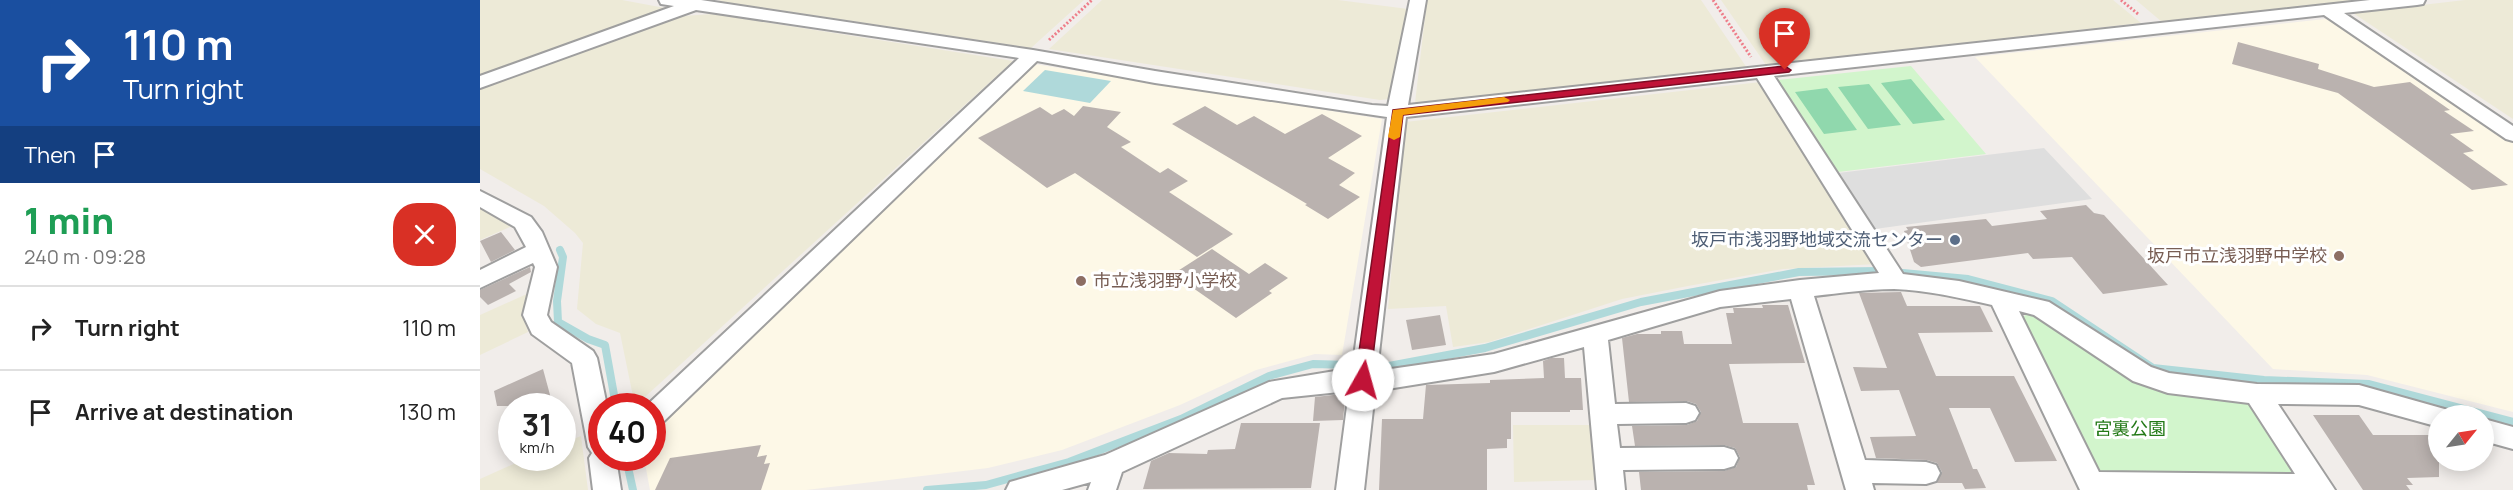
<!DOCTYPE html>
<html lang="en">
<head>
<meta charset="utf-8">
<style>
	:root { --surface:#fff; --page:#f6f6f6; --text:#222; --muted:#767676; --line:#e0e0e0 }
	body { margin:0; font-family:Manrope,"Noto Sans JP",sans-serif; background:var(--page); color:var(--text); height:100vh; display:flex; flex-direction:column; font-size:22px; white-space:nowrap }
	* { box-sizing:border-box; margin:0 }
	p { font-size:20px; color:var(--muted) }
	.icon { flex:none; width:33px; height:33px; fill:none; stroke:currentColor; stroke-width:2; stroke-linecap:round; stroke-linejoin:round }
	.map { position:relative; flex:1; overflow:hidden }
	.side { display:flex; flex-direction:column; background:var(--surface); width:480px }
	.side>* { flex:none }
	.guide { background:#1a4fa0; color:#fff; overflow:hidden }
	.needle { width:39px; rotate:60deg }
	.controls { position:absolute; left:1948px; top:405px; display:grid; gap:12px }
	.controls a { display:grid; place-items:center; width:66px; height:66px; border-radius:50%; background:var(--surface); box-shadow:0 3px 15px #0003; font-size:30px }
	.speed { position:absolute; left:18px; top:393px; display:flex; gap:12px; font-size:30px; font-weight:700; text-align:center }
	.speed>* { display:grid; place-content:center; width:78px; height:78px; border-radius:50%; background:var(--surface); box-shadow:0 3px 15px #0003; line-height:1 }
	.speed small { font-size:15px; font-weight:400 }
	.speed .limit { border:9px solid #d22; background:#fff; color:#111 }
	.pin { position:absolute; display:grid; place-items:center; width:51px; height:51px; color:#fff; margin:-62px -26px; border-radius:50% 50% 50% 0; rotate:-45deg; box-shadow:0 0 6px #0007 }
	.pin .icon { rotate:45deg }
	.me { position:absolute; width:66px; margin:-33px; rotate:7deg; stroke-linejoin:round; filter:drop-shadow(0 0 4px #0008) }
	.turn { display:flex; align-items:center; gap:21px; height:126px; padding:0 24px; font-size:27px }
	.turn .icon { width:78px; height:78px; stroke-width:2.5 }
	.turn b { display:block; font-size:42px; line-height:51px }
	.then { display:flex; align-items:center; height:57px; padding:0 24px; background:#0003; gap:12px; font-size:22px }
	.round { display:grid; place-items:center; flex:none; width:63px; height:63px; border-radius:24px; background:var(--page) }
	.summary { display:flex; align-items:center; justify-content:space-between; height:102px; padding:0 24px }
	h1 { font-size:36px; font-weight:800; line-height:45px; color:#1e9e55 }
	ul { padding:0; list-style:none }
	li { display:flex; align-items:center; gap:18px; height:84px; padding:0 24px; border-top:2px solid var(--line) }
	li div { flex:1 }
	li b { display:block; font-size:22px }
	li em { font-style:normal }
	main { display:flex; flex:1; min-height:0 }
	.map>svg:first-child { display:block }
</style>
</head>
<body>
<main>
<section class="side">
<div class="guide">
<div class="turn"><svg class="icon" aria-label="right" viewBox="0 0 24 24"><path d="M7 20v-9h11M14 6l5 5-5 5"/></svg><div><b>110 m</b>Turn right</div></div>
<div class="then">Then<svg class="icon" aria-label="arrive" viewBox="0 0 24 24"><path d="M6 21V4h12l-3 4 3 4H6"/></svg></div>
</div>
<div class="summary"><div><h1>1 min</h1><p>240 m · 09:28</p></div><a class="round" style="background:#d93025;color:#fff"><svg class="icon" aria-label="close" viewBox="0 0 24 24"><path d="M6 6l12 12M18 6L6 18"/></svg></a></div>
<ul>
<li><svg class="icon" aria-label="right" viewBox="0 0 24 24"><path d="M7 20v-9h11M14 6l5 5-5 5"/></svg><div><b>Turn right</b></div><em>110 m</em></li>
<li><svg class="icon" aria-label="arrive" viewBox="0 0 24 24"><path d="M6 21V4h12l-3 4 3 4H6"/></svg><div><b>Arrive at destination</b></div><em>130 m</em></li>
</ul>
</section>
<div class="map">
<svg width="2033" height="490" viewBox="0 0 2033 490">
	<rect width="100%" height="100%" fill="#f1edea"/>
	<path fill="#fdf8e7" d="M1845,19L1854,21L2033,143V412L1887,375L1793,369L1495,57Z
		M554,64L902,119L862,355L835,354L776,370L700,405L582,450L508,468L326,490H170L164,458H172L173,431L180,420Z"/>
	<path fill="#edead7" d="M0,0H142L185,8L179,15L0,77Z
		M241,0H604L551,48L238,1Z
		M622,0H858L928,9L909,99L900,100L569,49Z
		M947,0H1221L1267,68L935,103Z
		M1241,0H1633L1661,23L1286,65Z
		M1656,0H1881L1682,22Z
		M1985,0H2033V119L1873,13Z
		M233,14L533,61L155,406L140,333L116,324L97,309L103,243L95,233L64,206L0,169V89L203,16Z
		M1281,82L1397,264L1303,269L1208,286L1142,299L1009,342L973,347L966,306L908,309L925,122Z
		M0,209L27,222L32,226L0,240Z
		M49,293L43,317L48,332L0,355V315Z
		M1033,425H1112L1117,480L1034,482Z
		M101,436L108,490H0V479L47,458H82L83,443Z"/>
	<path fill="#d2f5cc" d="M1431,66L1506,154L1358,172L1298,80Z
		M1549,313L1568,319L1642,370L1759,398L1773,405L1817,473L1815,478L1627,476L1617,468L1541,318Z"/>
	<path fill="#90d8ad" d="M1431,79L1465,120L1433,124L1401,83Z
		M1389,84L1421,125L1388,129L1358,87Z
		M1347,88L1377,130L1344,134L1315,92Z"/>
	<path fill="#dedede" d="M1564,148L1612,199L1395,229L1358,173Z"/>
	<path fill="#afd9da" d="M565,70L631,81L610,103L543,91Z"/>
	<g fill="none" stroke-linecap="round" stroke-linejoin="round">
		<path stroke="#afd9da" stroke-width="8" d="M80,250L83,257L77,301L78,322L108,339L125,345L136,406
			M146,458L153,490
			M447,490L506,485L589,462L701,419L789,376L833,364L909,366L1005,348L1161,302L1319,272L1401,271L1488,279L1572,301L1673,368L1784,380L1889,384L2033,422"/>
	</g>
	<path fill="#bab2af" d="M1758,42L1839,64L1838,69L1894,87L1930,82L1970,110L1964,111L1994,131L1970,134L1994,151L1983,153L2028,185L1992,190L1858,93L1752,64Z
		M603,106L641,112L627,127L651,142L641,147L680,173L688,168L708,181L689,192L753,234L717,257L595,173L567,188L498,138L560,107L572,115L584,109L594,116Z
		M725,106L757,125L774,116L805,134L842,114L882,136L848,158L875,173L859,185L880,197L848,219L825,205L827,204L692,124Z
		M1606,205L1614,213L1624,215L1688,285L1623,294L1592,257L1553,259L1548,253L1441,267L1434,262L1424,231L1428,230L1426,227L1506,219L1512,226L1567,219L1560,211Z
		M21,232L35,250L11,262L0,241Z
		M732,249L769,274L785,263L808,278L789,291L792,293L756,318L693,274Z
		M50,267L51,272L29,284L36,291L8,305L0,297V290Z
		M1421,292L1427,306H1500L1513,332L1438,333L1456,376H1534L1577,461L1535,462L1510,408H1469L1493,469H1497L1506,488L1485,489L1482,483H1457L1462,472L1457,463L1447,460L1396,458L1390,437L1436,436L1419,390L1381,391L1373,367L1407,368L1379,293Z
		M1282,305H1308L1325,363L1249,364L1263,423H1318L1335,485H1327L1328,490H1161L1159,472L1244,471L1256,467L1260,457L1255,448L1244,445L1155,446L1152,426L1207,425L1217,421L1221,412L1216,404L1207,401L1149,402L1142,338L1157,334H1181V331H1202L1204,344H1252L1246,313H1254L1253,308H1283Z
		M960,315L966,345L932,350L926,320Z
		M1071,358H1084L1085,378H1101L1103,410H1090V412H1031V439H1027V448L1007,449V490H899L902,419H943L946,385L1010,383V380L1064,378L1063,361Z
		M63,369L73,406H17L14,391Z
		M862,394L861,400H865L863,420L833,421L835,397Z
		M1833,415H1879L1893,435H1959V477L1927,478L1933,485H1926L1930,490H1883Z
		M761,423H840L831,488L663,489L671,461L689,453L727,454L728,450L755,449Z
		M281,445L277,457L287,455L284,464L290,463L281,490H175L190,458Z"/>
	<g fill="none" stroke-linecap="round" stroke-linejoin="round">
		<defs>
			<path id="minor" d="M179,0H221L553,50L675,71L892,105L908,106L930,0H946L928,105L1890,0H1945L1943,4L1937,5L1864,13L2033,126V141L2026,139L1844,15L1294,76L1423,274L1479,281L1569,302L1671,367L1689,373L1777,384L1879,385L1968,410L1971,416H1959V427L1879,405L1798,404L1855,490H1600L1512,305C1480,298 1447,290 1414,289C1387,289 1361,293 1334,296L1385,460L1446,462L1456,465L1460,473L1456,481L1446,484L1392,483L1394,490H1366L1311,299L1240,307L1128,340L1135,404L1206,403L1215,406L1219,413L1215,420L1206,423L1137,424L1140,448L1244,447L1254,450L1258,458L1254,466L1244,469L1143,470L1145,490H1117L1104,347L1014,372L895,391L884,490H856L869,391L802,398L642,472L636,490H608L611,482L582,490H526L530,482L625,455L789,382L855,371H872L907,117L675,83L557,61L181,424L172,427V406H166L539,58L216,10L0,88V76L194,6L181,4ZM1277,78L1399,273L1320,280L1240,291L1014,354L897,371L926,117ZM1539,311L1554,315L1653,381L1688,393L1769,403L1815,474L1619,472Z
				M0,191L51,217L62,232L77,267L67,315L71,322L113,351L117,358L127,406H122V458H136L141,490H113L109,458L112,453L108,447L92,363L52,334L43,315L55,267L53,263L0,288V270L46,247L35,227L0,207Z
				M2004,419L2033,427V449L2004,441Z"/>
		</defs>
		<use href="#minor" stroke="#9f9f9f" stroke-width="4"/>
		<path stroke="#ee7e8a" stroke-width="3" stroke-dasharray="2 2" stroke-linecap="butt" d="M1233,0L1271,57
			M1641,0L1658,14
			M569,40L612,0"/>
		<use href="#minor" fill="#fff" fill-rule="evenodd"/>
	</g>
	<path fill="#c01337" stroke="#7d0c24" stroke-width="1.5" d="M1305,66L1311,70L1309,72L923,115L890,380L888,384H877L875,380L913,110Z"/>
	<path fill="#f59e0b" d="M1024,97L1030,100L1028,102L923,115L920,137L914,140L908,137L913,110Z"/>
	<circle fill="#5c6f8a" stroke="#fff" stroke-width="2" cx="1475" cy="240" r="6"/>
	<g fill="#8d6e63" stroke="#fff" stroke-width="2">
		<circle cx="1859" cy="256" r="6"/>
		<circle cx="601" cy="281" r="6"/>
	</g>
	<g text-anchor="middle" stroke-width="6" stroke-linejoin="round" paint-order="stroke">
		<g font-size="18" fill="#4e5e75" stroke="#fff" text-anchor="end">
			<text x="1463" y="246">坂戸市浅羽野地域交流センター</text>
		</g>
		<g font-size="18" fill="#785e54" stroke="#fff" text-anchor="end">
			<text x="1847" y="262">坂戸市立浅羽野中学校</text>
			<text x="613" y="287" text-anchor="start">市立浅羽野小学校</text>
		</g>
		<g font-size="18" fill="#237917" stroke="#fff">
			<text x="1650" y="435">宮裏公園</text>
		</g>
	</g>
</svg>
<div class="controls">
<a><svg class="needle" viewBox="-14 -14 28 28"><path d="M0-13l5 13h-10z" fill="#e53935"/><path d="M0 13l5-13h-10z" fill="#767676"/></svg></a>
</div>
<div class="speed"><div>31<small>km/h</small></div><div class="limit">40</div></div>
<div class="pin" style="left:1305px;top:70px;background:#d93025"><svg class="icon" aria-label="arrive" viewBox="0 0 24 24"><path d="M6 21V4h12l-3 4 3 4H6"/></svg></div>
<svg class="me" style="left:883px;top:380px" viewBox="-20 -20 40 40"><circle r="19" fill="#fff"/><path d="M0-13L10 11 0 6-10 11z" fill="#c01337"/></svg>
</div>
</main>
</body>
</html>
